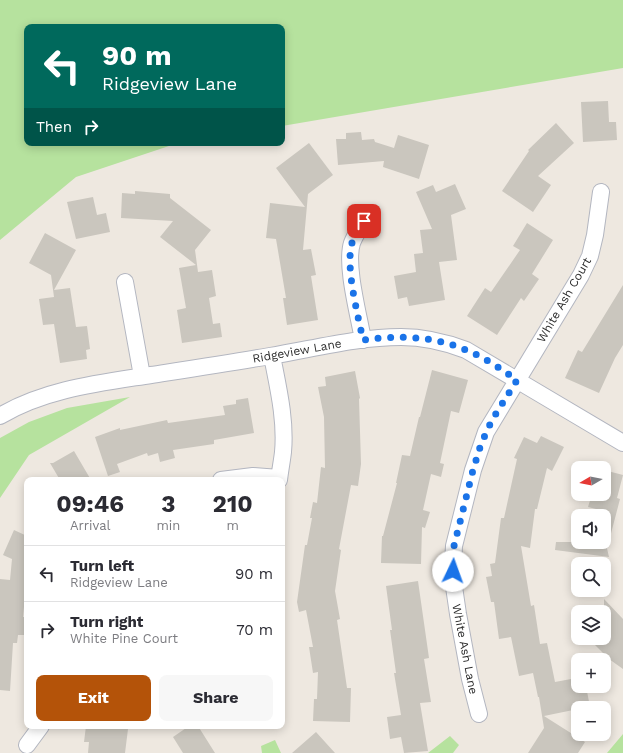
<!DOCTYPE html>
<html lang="en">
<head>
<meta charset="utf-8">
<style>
	:root { --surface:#fff; --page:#f7f7f7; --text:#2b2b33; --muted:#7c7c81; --line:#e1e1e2; --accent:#b45309 }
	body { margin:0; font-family:"Work Sans",sans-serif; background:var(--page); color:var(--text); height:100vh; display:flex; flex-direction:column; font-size:15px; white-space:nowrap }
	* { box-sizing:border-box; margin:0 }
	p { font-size:13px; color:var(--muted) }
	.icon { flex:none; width:22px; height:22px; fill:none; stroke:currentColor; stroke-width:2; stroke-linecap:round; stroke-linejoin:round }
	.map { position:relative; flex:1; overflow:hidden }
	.details { position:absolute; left:24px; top:477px; width:261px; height:252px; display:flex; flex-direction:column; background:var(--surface); border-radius:8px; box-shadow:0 2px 10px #0003 }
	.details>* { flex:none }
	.top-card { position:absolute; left:24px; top:24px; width:261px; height:122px; border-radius:8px; box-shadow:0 2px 10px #0003; background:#00695c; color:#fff; overflow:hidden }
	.needle { width:26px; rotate:260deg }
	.buttons { position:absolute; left:571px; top:461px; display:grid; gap:8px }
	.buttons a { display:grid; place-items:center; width:40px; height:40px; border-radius:8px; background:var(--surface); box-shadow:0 2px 10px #0003; font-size:20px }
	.pin { position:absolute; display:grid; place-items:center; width:34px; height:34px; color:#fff; margin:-17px; border-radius:8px; box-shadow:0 2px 6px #0006 }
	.me { position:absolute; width:44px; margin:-22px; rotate:3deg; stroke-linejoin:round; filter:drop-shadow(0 0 3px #0008) }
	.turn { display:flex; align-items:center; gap:14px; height:84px; padding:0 12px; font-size:18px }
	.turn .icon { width:52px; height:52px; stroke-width:2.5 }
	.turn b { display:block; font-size:28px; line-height:34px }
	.then { display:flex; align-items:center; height:38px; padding:0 12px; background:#0003; gap:8px; font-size:15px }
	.eta { display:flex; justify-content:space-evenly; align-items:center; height:68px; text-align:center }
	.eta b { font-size:24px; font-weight:700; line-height:28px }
	.action { display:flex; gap:8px; margin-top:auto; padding:8px 12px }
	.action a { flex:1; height:46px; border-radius:8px; background:var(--accent); color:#fff; font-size:16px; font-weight:700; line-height:46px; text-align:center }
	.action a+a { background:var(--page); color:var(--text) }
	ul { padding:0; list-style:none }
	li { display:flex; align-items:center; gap:12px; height:56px; padding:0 12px; border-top:1px solid var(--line) }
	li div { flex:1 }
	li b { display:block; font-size:15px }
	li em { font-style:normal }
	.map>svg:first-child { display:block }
</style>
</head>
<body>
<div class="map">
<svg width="623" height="753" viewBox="0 0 623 753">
	<rect width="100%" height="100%" fill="#eee8e0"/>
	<path fill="#b6e29e" d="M0,0H623V68L282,126V27H27V143H178L76,177L0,240Z
		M130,397L29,455L0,498V438L29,422L67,408Z
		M623,734V753H607Z
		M450,736L459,745L453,753H428Z
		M275,740L281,753H262L261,746Z"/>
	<path fill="#cac6be" d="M608,101L609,122H616L617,140L583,142L581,102Z
		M556,123L574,143L538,176L551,185L533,212L502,191L529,151L528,150Z
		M361,132L362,140L374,139L375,142L394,148L398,135L429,145L419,179L383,167L384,161L338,165L336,139H346V133Z
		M309,143L333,175L308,194L303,250L311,249L316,275L311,276L318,320L287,325L283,298H286L276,239L266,238L270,203L305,207L276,168Z
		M455,184L466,209L451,215L457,260L439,262L445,300L409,306L407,297L398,299L394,276L416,272L414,254L423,253L420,230L432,229L416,192L433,185L436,192Z
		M135,191L170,194V198L211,230L195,250L198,272L212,270L216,296L209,298L213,324L220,323L222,337L182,343L177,310L186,308L179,268L196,265L160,237L173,221L121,218L122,193L135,194Z
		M93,197L97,215L106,213L110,232L76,239L67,202Z
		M527,223L553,240L532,274L539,279L524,301L521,298L497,335L467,316L485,288L491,292L520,250L513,246Z
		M45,233L76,250L54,290L70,288L76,327L87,326L90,349L86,350L87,359L60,363L54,324L43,325L39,299L54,297L51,275L29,263Z
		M623,285V345L615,358L599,393L565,378L578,350L582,352Z
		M432,370L468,380L459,413L451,411L440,463L444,464L441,477L431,474L423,510L430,512L425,528L422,527L421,564L381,563L382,536H383L397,483H396L402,455L410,456L419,417H420Z
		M355,371L360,398L359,399L361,464L358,486L351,485L339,549L341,550L335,591L340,619L337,620L347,688H351L350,722L313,721L314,699H317L318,672L313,673L309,647H313L306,610L299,612L297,602L305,545H307L312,518H310L313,502L317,503L321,467L325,468L324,417L318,387L326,386L325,377Z
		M248,398L254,433L214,440V444L173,450L175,458L160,462L158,453L148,456L147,453L117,464L120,472L108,476L95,437L120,428V430L167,420L168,423L225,415L223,406L236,404V400Z
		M541,436L564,447L552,471L547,468L537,509H535L530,548L521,546L531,606L534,605L540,644L547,643L555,682L571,679L572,684L578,683V686H586L590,707L578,708V709L544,716L585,742L578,753H528L544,728L539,697H538L533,673L519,676L511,637L499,639L494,602H491L486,577L492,576L490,564L495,563L501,518H504L517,459L514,458L524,437L537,443Z
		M74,451L91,480H60L50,463H53Z
		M604,470L623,475L617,498L620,499L608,545L606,544L609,557L555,550L556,542H604V511L588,507L592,494H604Z
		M14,530L27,536V576L23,617H27V635H18L17,643H13L10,691L0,690V579L10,580L12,559L3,555Z
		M418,581L429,658L424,659L431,702L420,703L428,751L404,753L401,737L390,739L387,717L401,715L394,673H396L390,630H392L386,586Z
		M604,599L623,619V669L609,659L588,638H604Z
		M86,726L128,729L125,753H88L89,742H84Z
		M189,726H198L215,753H183L173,737Z
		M316,732L335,753H292Z"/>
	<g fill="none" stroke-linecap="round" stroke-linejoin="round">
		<defs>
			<path id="minor" d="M125,282L142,376
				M363,340C359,316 345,265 352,243C355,235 360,228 364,221
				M272,356C278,387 286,420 283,452C282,461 280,471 279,480
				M0,416C45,389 100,383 151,375C190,369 230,363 270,356C313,349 357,337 401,337C424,337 445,342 466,350L623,443
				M221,480L253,476L279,478
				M479,714L470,679L458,614L453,580V563L454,546L473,470L486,432L581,275L590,256L595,235L601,192
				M27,745L41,726"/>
		</defs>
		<use href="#minor" stroke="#b3b6c0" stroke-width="18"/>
		<use href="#minor" stroke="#fff" stroke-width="16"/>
	</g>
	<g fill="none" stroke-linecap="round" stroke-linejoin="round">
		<path stroke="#1a73e8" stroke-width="7" stroke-dasharray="0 12.6" d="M364,221C360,228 355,235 352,243C345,267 358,315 363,340C397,335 434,336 466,350C484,357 501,369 517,380L492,420L481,444L473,470L454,546L453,571"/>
	</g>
	<g text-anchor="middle" stroke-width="3" stroke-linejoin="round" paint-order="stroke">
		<g font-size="12" fill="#2d2d2d" stroke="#fff">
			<text transform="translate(564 300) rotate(-60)" y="4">White Ash Court</text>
			<text transform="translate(297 351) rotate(-10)" y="4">Ridgeview Lane</text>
			<text transform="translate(465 649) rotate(79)" y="4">White Ash Lane</text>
		</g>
	</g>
</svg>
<div class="buttons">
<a><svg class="needle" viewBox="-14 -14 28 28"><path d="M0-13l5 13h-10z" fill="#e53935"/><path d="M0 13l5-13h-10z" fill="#7c7c81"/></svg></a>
<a><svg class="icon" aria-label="sound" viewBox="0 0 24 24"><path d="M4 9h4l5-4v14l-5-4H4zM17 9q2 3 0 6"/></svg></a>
<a><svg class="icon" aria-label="search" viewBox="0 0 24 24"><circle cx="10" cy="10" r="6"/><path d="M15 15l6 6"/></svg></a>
<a><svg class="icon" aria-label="layers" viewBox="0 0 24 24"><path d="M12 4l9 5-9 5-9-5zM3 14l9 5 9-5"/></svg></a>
<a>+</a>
<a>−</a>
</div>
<div class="pin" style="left:364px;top:221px;background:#d93025"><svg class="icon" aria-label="arrive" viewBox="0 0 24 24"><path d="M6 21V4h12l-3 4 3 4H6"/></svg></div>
<svg class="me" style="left:453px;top:571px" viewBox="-20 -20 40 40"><circle r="19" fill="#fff"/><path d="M0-13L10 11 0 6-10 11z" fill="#1a73e8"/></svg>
<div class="top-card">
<div class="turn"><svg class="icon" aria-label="left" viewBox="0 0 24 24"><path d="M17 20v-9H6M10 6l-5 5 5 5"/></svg><div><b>90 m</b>Ridgeview Lane</div></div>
<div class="then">Then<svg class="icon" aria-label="right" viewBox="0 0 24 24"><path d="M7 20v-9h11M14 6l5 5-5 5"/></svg></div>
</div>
<section class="details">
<div class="eta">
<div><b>09:46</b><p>Arrival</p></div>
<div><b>3</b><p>min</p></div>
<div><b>210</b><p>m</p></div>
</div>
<ul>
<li><svg class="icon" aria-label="left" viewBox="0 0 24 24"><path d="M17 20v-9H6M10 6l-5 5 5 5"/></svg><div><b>Turn left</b><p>Ridgeview Lane</p></div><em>90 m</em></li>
<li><svg class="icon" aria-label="right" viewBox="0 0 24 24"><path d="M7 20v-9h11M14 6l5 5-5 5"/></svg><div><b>Turn right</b><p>White Pine Court</p></div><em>70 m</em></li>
</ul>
<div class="action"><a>Exit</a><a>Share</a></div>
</section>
</div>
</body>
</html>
